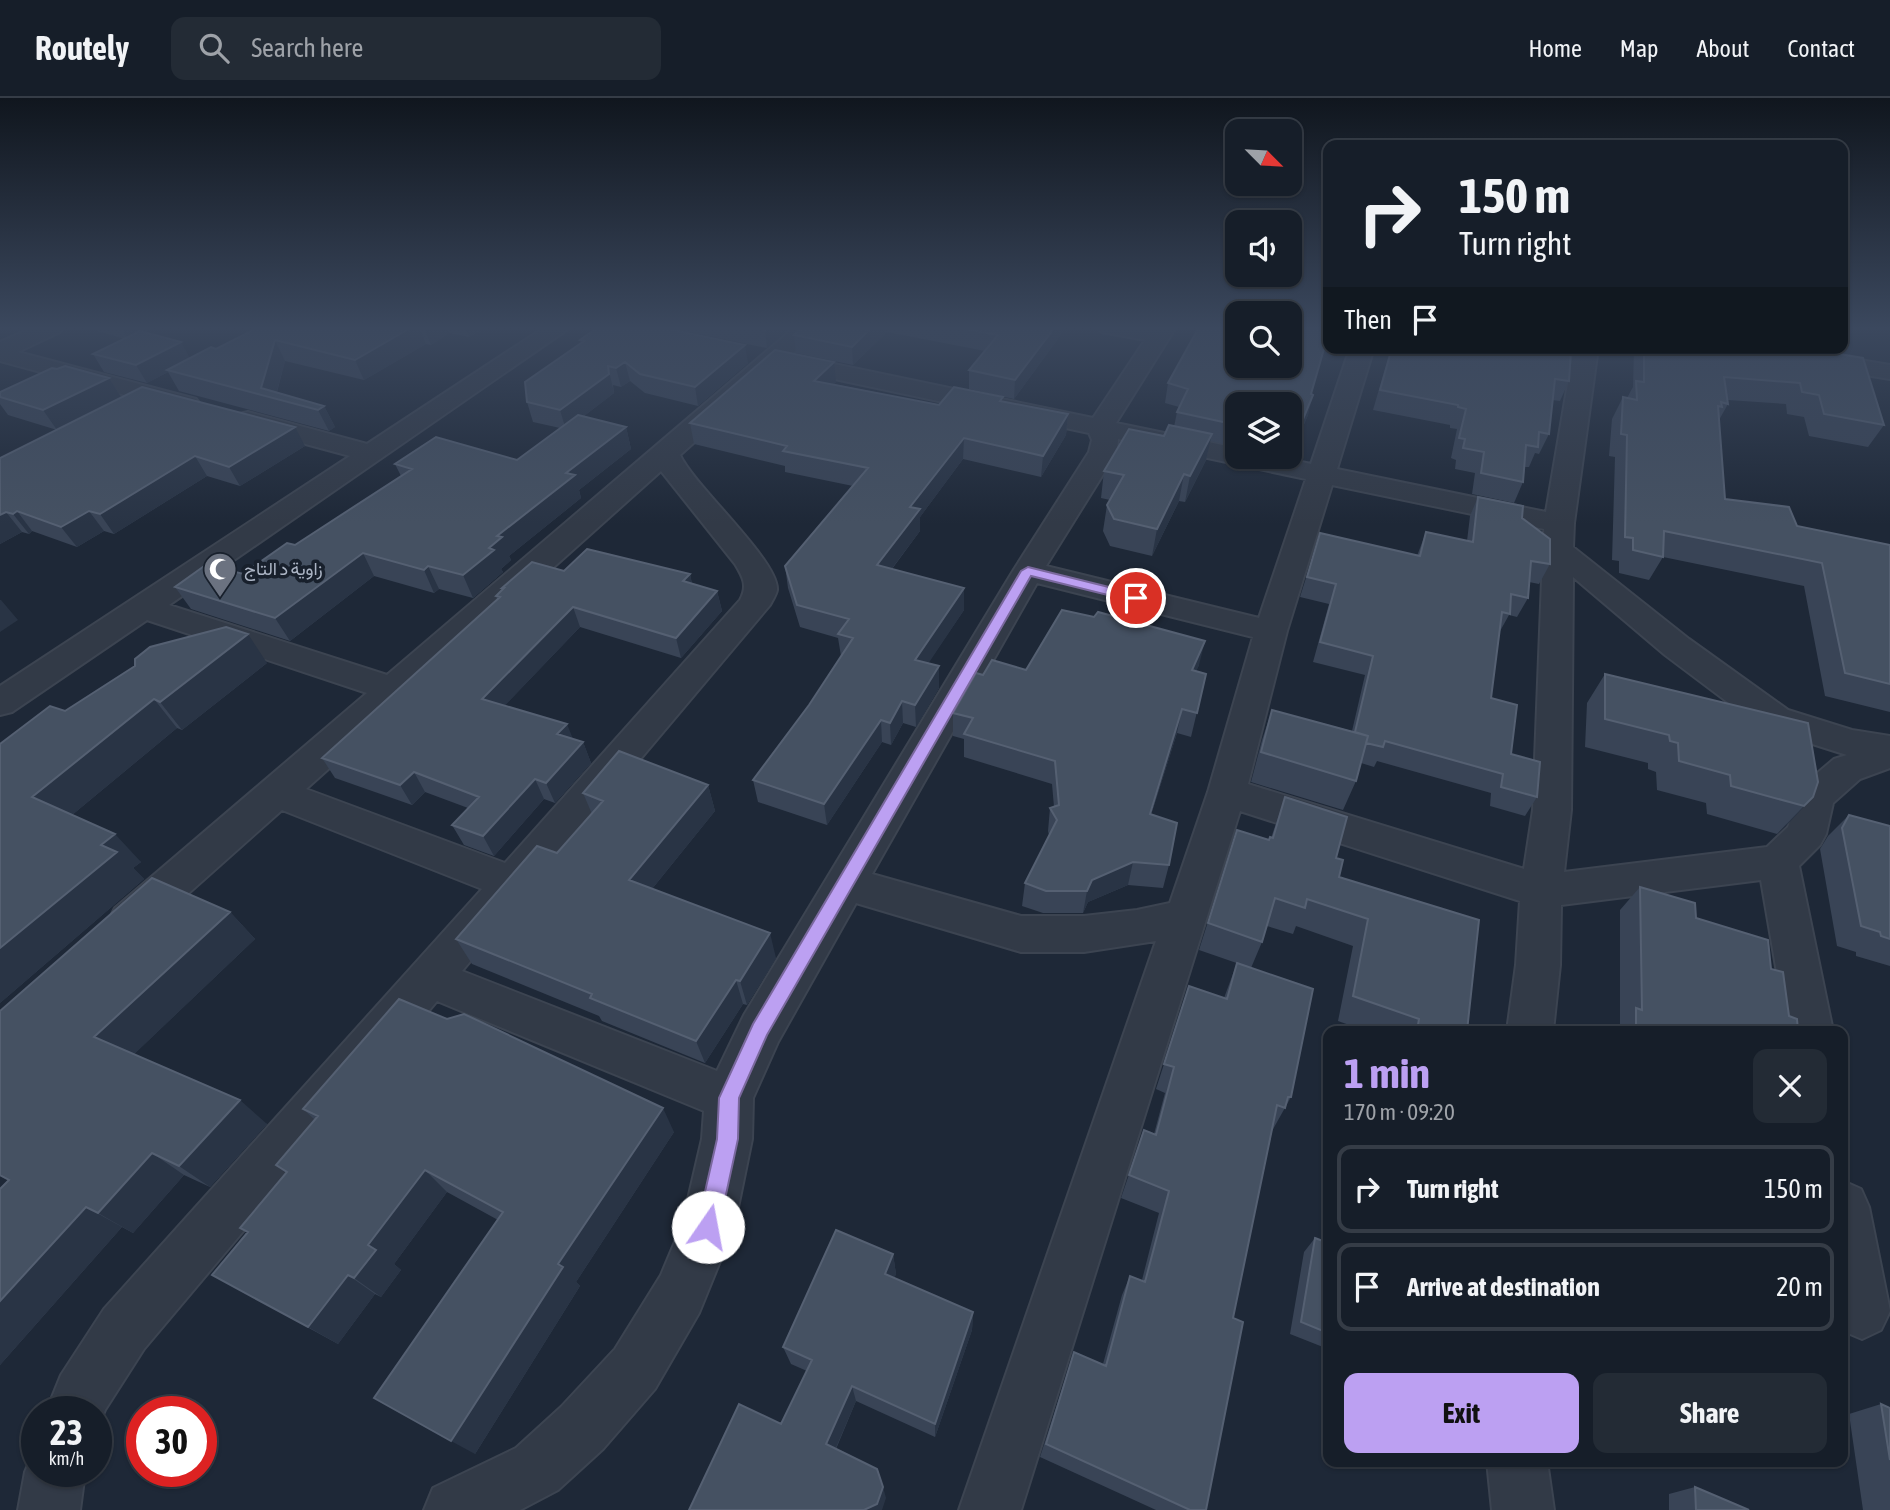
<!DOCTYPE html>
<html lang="en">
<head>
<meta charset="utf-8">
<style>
	:root { --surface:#161e29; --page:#232b35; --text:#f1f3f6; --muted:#9ea2a8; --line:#353c46; --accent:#bca0f2 }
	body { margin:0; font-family:"Asap Condensed",Vazirmatn,sans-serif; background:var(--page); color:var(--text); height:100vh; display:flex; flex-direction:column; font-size:26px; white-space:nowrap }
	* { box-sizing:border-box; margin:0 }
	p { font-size:23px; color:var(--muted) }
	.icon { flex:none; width:38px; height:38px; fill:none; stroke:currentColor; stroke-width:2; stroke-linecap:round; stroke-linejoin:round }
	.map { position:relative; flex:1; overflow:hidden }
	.sheet { position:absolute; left:1323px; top:928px; width:525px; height:441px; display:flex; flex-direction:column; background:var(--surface); border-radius:14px; box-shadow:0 2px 5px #0004,0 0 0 2px var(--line) }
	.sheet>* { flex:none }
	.banner { position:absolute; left:1323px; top:42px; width:525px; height:214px; border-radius:14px; box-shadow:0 2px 5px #0004,0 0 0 2px var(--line); background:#161e29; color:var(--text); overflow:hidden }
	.needle { width:46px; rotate:114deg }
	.tools { position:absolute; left:1225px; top:21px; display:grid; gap:14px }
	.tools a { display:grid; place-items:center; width:77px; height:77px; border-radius:14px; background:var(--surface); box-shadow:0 2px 5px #0004,0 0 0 2px var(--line); font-size:35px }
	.speed { position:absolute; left:21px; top:1298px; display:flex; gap:14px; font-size:35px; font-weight:700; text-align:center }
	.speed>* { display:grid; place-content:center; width:91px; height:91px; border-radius:50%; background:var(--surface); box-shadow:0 2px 5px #0004,0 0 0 2px var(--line); line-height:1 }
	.speed small { font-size:18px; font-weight:400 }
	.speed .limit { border:10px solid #d22; background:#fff; color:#111 }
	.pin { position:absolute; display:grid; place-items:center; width:60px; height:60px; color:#fff; margin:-30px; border:4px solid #fff; border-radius:50%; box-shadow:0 2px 7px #0007 }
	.me { position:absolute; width:77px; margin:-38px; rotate:12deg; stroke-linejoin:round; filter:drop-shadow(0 0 5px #0008) }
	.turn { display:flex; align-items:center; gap:24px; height:147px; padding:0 21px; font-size:32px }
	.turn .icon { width:91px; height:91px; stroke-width:2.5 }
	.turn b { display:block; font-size:49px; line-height:60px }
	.then { display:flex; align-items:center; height:66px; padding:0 21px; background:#0003; gap:14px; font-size:26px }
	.round { display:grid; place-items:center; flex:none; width:74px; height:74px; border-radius:14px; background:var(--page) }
	.overview { display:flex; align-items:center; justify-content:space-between; height:119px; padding:0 21px }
	h1 { font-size:42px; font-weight:700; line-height:52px; color:var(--accent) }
	.primary-button { display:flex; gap:14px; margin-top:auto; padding:14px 21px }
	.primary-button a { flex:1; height:80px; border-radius:14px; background:var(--accent); color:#111; font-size:28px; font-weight:700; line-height:80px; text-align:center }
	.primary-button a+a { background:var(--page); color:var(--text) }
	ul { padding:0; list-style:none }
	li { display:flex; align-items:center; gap:21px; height:88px; margin:0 14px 10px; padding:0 7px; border:4px solid var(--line); border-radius:14px }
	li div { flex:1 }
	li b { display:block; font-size:26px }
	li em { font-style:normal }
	header { display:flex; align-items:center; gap:42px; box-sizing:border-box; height:98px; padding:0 35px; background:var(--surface); border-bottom:2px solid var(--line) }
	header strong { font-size:33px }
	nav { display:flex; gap:38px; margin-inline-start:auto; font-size:24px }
	.search { width:490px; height:63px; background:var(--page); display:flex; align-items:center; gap:18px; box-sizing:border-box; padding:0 24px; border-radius:14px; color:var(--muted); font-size:26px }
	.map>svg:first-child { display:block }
</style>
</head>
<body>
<header>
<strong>Routely</strong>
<div class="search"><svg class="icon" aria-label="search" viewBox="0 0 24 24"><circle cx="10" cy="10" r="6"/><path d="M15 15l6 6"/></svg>Search here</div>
<nav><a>Home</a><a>Map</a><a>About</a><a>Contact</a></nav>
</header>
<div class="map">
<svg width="1890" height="1412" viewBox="0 0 1890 1412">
	<rect width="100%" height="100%" fill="#1e2837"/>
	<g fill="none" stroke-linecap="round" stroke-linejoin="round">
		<defs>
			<path id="minor" d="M34,229H63L60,234L18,254L196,301L200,306L196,311L187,314L0,263V244Z
				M545,229H571L169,507L387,577L795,229H820L791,257L1093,320L1145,242L1102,234L1099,229H1176L1116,325L1237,350V359H1278L1311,366L1350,250H1374L1337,371L1546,414L1574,250H1598L1574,425L1573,449L1689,541L1788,612L1852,632L1890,638V670L1860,681L1833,705L1826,736L1820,747L1799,768L1833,933H1787L1761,782L1561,807L1560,867L1553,933H1507L1516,867L1520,803L1240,713L1021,1412H959L1156,843L1084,854H1021L856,805L778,944L753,1000L752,1041L734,1129L699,1215L655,1291L603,1351L558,1392L520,1412H424L433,1390L516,1350L561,1309L615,1251L661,1177L682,1127L702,1041L704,1013L437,903L144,1251L105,1312L96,1333V1314H46L61,1277L104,1211L482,791L282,712L145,834L130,840L115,834L109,822L115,810L367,595L147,522L12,614L0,617V588L350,358L239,328L235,322L239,316L248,314L367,346ZM778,269L1089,335L1092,342L1089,354L1013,473L744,917L717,973L462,873L770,507C772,503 776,497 777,492C779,463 696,390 680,357ZM1118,341L1306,381L1259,520L1046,468L1117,354ZM661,373L735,466C743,479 748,488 740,502L505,765L306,691ZM1332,387L1544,431L1533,712L1524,771L1248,686L1287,533ZM1573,479L1665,557L1762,630L1847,657L1834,661L1802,688L1788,729L1767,749L1564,774L1571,712ZM1037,485L1253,539L1208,694L1170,805L1137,812L1084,818H1021L872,776Z
				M1731,250H1788L1890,267V281L1743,257L1735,255Z
				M1843,1083L1861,1091L1869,1109L1890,1213L1881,1232L1862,1241L1843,1233Z
				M37,1351V1374H85L80,1412H18L25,1374L34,1353Z
				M1487,1363H1547L1554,1412H1492Z"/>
		</defs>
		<use href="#minor" stroke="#3c4451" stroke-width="4"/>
		<use href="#minor" fill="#323a47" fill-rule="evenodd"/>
	</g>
	<path fill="#394456" d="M84,229H155L144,234L190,260L216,251L259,229H486L469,239L449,235L431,247L426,246L364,282L285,263L277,294L324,308L335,329L329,333L179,293L168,274L147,285L104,274L93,256L125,241Z
		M665,229H791L767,250Z
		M803,229H1064L1063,234L1014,301L969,291V272L985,253L887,234L853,267L796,255L794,237Z
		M580,242L748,265L698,308L645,295L630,283L621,289L613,287L614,295L584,318L626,329L631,351L579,392L581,400L509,458L511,462L501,471L503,474L473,500L439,491L434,495L374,478L290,543L191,511L175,489L243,476L295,447L401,378L395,366L517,362L560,330L533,324L527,304L581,245Z
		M1391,250L1571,251L1569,283L1560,303L1552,302L1549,336L1539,356L1535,355L1529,369H1525L1523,384L1514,405L1472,396L1475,375L1455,371L1456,362L1451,360L1457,331L1450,330V327L1373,312Z
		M1634,250H1803L1884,327L1868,349L1809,338L1804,319L1787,316L1786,306L1728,302V306L1719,322L1725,401L1797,428L1890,447V614L1825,598L1804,488L1663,459L1649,482L1619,475V463L1612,462L1615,359L1609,358L1612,321L1623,299L1627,300L1633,289Z
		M57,271L109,280L121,299L305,348L240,388L207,378L114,436L104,433L77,449L32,433L29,436L22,434L0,446V360L57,332L8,317L0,306V294Z
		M836,284L834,286L939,307L1003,304L1068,316L1066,337L1041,379L963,361L920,419V433L892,471L964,512L928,565L939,568V590L916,629L903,625L891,647L882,644L827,727L758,704L753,682L809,607L841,558L838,540L800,529L788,490L785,468L853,388L785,374V368L694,346L690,325Z
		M1168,285L1311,296L1308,317L1293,352L1290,351V306H1237V349L1210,343L1206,362L1185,404L1179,403L1152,458L1110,448L1103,433L1107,407L1110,402L1101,400L1104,373L1164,338L1174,329L1177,314L1179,309L1165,305Z
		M1478,399L1522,420L1550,466L1539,486L1529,484L1528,500L1517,519L1509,517L1499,535L1491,600L1511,656L1537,699L1525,718L1490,708L1491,695L1377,663L1374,669L1361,665L1356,683L1343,712L1251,684L1262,642L1272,612L1352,633L1365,577L1313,564L1329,506L1300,499L1320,435L1417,458L1426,434L1467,443L1470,418Z
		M564,473L690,476L692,486L717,493L722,513L681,560L580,529L505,607L573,641L583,644L591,665L555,705L544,701L494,758L464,747L452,727L468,710L425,694L412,707L335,680L322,660L497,501L496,498L503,492L502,490Z
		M267,565L182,632L177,630L72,717L141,764L133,770L144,781L0,905L65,613Z
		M1199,567L1196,573L1206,576L1191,639L1177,635L1151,717L1169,767L1163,790L1128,787L1088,804L1083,815H1043L1022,808L1025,785L1049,737L1048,733L1050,710L1054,709L1052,686L964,659V641L953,638V615L983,577L1026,572Z
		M1605,576L1813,699L1777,736L1707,716L1706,705L1657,692L1656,674L1648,671V665L1585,649L1587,605Z
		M708,687L715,713L652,791L776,860L747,907L743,906L705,965L602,923L599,918L472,866L456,841L557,755L592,716L583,695Z
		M1285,699L1336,760L1339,779L1467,933H1366L1338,923L1353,848L1296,828L1293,836L1267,828L1262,844L1251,870L1199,852L1237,732L1268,742L1271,740Z
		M1849,717L1890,728V868L1856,858V854L1837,848L1820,751L1828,738Z
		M1640,789L1696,820L1771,871L1789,918L1798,933H1614L1620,926V812Z
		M230,814L255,841L134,956L267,1026L210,1089L184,1077L133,1135L122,1129L0,1267V1091L8,1082L0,1078V913Z
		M1237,865L1291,999L1272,1033L1233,1220L1206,1412H1156L1040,1359L1074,1254L1103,1266L1122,1197L1130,1178L1142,1182L1159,1115L1121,1100L1144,1032L1154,1036L1165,995L1156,991L1189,888L1224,900Z
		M303,1011L674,1034L576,1184L580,1188L475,1356L498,1122L447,1094L394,1166L401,1172L381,1199L375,1196L338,1246L212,1177L247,1134L240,1130L286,1075L276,1067L315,1022Z
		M1315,1140L1328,1145V1251L1290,1236L1304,1154Z
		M893,1156L896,1176L894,1180L973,1214L972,1232L935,1339L856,1303L836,1351L886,1400L781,1326L807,1273L791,1266L783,1249Z
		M1881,1306L1890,1310V1412H1863L1849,1316Z
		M1695,1389L1749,1412H1669V1396Z"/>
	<path fill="#293445" d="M121,229H155L128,241Z
		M412,229H419L426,246L364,282L355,262Z
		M424,229H447L449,235L431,247Z
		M465,229H486L469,239Z
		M768,229H791L767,250L765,232Z
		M872,229H887V234L853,267L852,249Z
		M1055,229H1064L1063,234L1014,301L1015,282Z
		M275,242L285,263L275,300L261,290Z
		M181,244L191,262L167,272L168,274L147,285L136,267Z
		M745,247L748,265L698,308L695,289Z
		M625,264L630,283L621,289L616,270Z
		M834,264L836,284L816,303L814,283Z
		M608,268L614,295L566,332L560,312Z
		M109,280L121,299L57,332L43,312Z
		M1313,297L1308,317L1293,352L1299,331Z
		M324,308L335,329L329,333L318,312Z
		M1068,316L1066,337L1041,379L1043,358Z
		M295,329L305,348L240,388L229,369Z
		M626,329L631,351L579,392L581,400L509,458L511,462L501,471L503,474L473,500L463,477L489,450L497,438L566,375Z
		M1212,336L1206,362L1185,404L1190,378Z
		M964,340L963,361L920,419V433L878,489L877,467L910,409Z
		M195,358L207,378L114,436L100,416Z
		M1184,376L1179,403L1152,458L1157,431Z
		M17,413L32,433L29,436L13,416Z
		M89,413L104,433L77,449L61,429Z
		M6,414L22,434L0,446V417Z
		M363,455L374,478L290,543L275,520Z
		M428,468L439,491L434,495L424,472Z
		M690,476L694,496L683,483Z
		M964,490V512L916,584L915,562Z
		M717,493L722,513L681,560L676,540Z
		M0,502H1L18,522L0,534Z
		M573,509L580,529L492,621L482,601Z
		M248,536L267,565L182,632L160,604Z
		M1205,543L1199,567L1186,596L1192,572Z
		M939,568V590L916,629L915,607Z
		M154,601L177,630L60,727L32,699Z
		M902,603L903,625L891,647L890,625Z
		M1182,611L1177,635L1144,739L1150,716Z
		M881,622L882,644L827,727L824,706Z
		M567,626L575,646L557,636Z
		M583,644L591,665L555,705L546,685Z
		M414,674L425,694L412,707L400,687Z
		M535,681L544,701L494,758L483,738Z
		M708,687L715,713L639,807L629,782Z
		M1813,699L1786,728L1777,736L1804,708Z
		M115,736L141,764L133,770L144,781L0,905V850L101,747Z
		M1133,764L1128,787L1088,804L1083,815L1087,793L1092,782Z
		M230,814L255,841L126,964L94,939Z
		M770,835L776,860L747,907L740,883Z
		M736,882L743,906L705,965L696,943Z
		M240,1002L267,1026L210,1089L179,1068Z
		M663,1010L674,1034L576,1184L580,1188L475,1356L451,1343L558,1166Z
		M152,1055L184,1077L133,1135L98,1115Z
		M425,1072L447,1094L394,1166L401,1172L381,1199L354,1180L368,1147Z
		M86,1109L122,1129L0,1267V1203Z
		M893,1156L896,1176L888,1196L885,1176Z
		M348,1177L375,1196L338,1246L308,1229Z
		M973,1214L972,1232L935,1339V1326Z
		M852,1288L856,1303L832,1359L826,1346Z
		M883,1389L886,1400L882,1412H864Z"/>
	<path fill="#455162" stroke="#556072" stroke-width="2" d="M259,229H412L355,262L275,242L261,290L324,308L318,312L167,272L211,249L216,251Z
		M598,229H659L745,247L695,289L640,276L625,264L616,270L608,268L609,276L560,312L527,304L525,284L584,243L580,242Z
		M751,229H768L765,232Z
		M803,229H872L852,249L794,237Z
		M954,229H1055L1015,282L969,272L998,237Z
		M1199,229H1237V268H1290V229H1328V237L1311,296L1313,297L1299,331L1290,330V306H1237V327L1177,314L1188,291L1168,285Z
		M140,233L181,244L136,267L93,256Z
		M1392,250L1571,251L1569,283L1555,281L1549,336L1539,334L1538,349L1526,347L1523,384L1481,375L1484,354L1463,350L1465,341L1459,340L1466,311L1458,309V307L1380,292Z
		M1644,250H1803L1863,260L1884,327L1824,316L1819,297L1802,294L1800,285L1724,279L1728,306L1721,304L1722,309L1718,308L1725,401L1789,409L1797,428L1890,447V586L1845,575L1822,465L1664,433L1663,459L1633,452V440L1625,439L1627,337L1621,336L1623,299L1637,302L1636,283L1644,284Z
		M775,252L834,264L814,283L939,307L954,289L1003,299L1000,303L1068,316L1043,358L964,340L910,409L920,411L877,467L964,490L915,562L939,568L915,607L902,603L890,625L881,622L824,706L753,682L809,607L853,540L838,536L849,521L797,507L785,468L868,370L783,353L787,348L690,325Z
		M65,268L109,280L43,312L0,299V294L52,270L57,271Z
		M142,289L295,329L229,369L195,358L100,416L89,413L61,429L17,413L13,416L6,414L0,417V360Z
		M578,317L626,329L566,375L575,377L497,438L502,439L489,450L494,452L463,477L428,468L424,472L363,455L275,520L175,489L207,466L243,476L287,445L295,447L412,371L395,366L436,339L517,362Z
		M1169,327L1212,336L1190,378L1184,376L1157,431L1114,421L1107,407L1124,377L1104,373L1129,331L1164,338Z
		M1478,399L1523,408L1522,420L1550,441V466L1531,463L1528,500L1511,496L1510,516L1502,514L1491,600L1517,607L1511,656L1540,664L1537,699L1501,689L1503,676L1385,643L1383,649L1366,645L1368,638L1355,634L1373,558L1320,544L1336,486L1307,479L1320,435L1420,458L1426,434L1473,444Z
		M587,451L690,476L683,483L717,493L676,540L573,509L482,601L567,626L557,636L583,644L546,685L535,681L483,738L452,727L479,699L414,674L400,687L322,660L500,499L496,498L504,490H502L532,464L564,473Z
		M1062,512L1094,519L1098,514L1205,543L1192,572L1206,576L1197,615L1182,611L1150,716L1177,725L1169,767L1133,764L1092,782L1087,793H1046L1025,785L1057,722L1050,710L1059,707L1055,663L964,636L973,620L953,615L976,575L983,577L992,562L1026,572Z
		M226,529L248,536L160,604L154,601L32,699L115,736L101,747L117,754L0,850V646L50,608L65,613L135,568V561L150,549Z
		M1605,576L1808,625L1818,684L1813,699L1804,708L1731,688L1730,677L1679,663L1678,645L1670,643L1669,637L1605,621Z
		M1272,612L1368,638L1356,683L1261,654Z
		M619,653L708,687L629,782L770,835L740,883L736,882L696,943L590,900L592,896L456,841L537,748L557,755L603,703L583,695Z
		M1285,699L1347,719L1336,760L1343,762L1339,779L1479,822L1467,933H1417L1419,921L1353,898L1368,821L1307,801L1305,810L1275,800L1262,844L1208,825L1237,732L1269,742L1270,739L1273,740Z
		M1849,717L1890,728V841L1881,838L1880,834L1861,828L1842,730Z
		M152,780L230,814L94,939L240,1002L179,1068L152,1055L98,1115L86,1109L0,1203V1091L9,1082L0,1077V913Z
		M1640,789L1695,805L1696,820L1768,842L1771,871L1783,874L1789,918L1797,921L1798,933H1636V910L1642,912Z
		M1237,865L1313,891L1291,999H1288L1285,1010L1277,1007L1233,1220L1243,1224L1206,1412H1190L1046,1346L1074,1254L1106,1268L1130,1178L1145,1184L1169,1093L1129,1077L1144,1032L1156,1037L1174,969L1164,966L1189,888L1227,901Z
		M399,901L447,921L464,916L663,1010L558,1166L563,1169L451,1343L374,1300L503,1114L425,1072L368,1147L376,1152L354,1180L348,1177L308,1229L212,1177L248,1134L240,1130L287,1074L276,1067L318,1018L303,1011Z
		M836,1132L893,1156L885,1176L973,1214L935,1326L852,1288L826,1346L877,1371L883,1389L877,1406L864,1412H689L739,1306L781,1326L812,1262L783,1249Z
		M1315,1140L1328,1145V1235L1301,1224Z
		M1881,1306L1890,1310V1362Z
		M1695,1389L1749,1412H1696Z"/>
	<linearGradient id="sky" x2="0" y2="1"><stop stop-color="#10161e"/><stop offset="0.54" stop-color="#3b485e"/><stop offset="1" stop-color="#3b485e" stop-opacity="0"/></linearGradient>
	<rect width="1890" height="426" fill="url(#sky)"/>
	<path fill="#bca0f2" stroke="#7a689d" stroke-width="2" d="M1028,469L1141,497L1143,500L1136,504L1031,478L767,937L739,1000L738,1041L719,1129L716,1136L708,1140L700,1136L697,1129L717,1041L719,1000L753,926L1021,473Z"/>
	<defs>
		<symbol id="mosque-pin" viewBox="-11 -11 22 30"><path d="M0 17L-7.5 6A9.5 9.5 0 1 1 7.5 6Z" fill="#6b7280" stroke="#18202c"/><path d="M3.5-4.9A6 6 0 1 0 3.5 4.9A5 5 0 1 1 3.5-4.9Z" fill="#fff"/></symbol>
	</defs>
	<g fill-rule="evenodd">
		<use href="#mosque-pin" x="201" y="452" width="38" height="52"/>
	</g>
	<g text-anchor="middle" stroke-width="7" stroke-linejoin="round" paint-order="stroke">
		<g font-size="18" fill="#acb5c5" stroke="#18202c" text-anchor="start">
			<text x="244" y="477">زاوية د التاج</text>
		</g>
	</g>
</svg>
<div class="tools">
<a><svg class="needle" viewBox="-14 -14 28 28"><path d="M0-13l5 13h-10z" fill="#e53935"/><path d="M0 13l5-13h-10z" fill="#9ea2a8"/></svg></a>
<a><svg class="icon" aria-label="sound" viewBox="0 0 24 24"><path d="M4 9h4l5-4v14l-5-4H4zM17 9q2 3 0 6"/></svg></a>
<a><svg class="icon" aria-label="search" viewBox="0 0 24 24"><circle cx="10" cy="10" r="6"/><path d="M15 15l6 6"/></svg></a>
<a><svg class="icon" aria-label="layers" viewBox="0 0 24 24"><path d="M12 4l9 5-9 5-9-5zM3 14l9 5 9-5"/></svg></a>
</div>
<div class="speed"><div>23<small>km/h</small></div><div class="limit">30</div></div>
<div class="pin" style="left:1136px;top:500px;background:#d93025"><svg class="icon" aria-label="arrive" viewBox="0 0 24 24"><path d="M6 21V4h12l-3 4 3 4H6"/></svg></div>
<svg class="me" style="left:708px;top:1129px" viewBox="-20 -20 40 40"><circle r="19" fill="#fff"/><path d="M0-13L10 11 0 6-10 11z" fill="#bca0f2"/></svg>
<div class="banner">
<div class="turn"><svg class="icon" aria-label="right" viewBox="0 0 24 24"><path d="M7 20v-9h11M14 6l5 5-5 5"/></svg><div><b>150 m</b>Turn right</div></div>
<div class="then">Then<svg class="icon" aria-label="arrive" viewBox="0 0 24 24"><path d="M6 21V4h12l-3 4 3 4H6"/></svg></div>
</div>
<section class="sheet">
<div class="overview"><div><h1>1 min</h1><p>170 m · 09:20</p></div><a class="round"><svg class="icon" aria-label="close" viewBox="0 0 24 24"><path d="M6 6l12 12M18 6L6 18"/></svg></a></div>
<ul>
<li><svg class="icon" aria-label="right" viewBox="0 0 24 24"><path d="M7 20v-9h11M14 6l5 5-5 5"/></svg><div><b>Turn right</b></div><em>150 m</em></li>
<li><svg class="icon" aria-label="arrive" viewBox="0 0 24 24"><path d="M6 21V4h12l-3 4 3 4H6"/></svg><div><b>Arrive at destination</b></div><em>20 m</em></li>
</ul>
<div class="primary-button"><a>Exit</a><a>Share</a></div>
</section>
</div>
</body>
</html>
